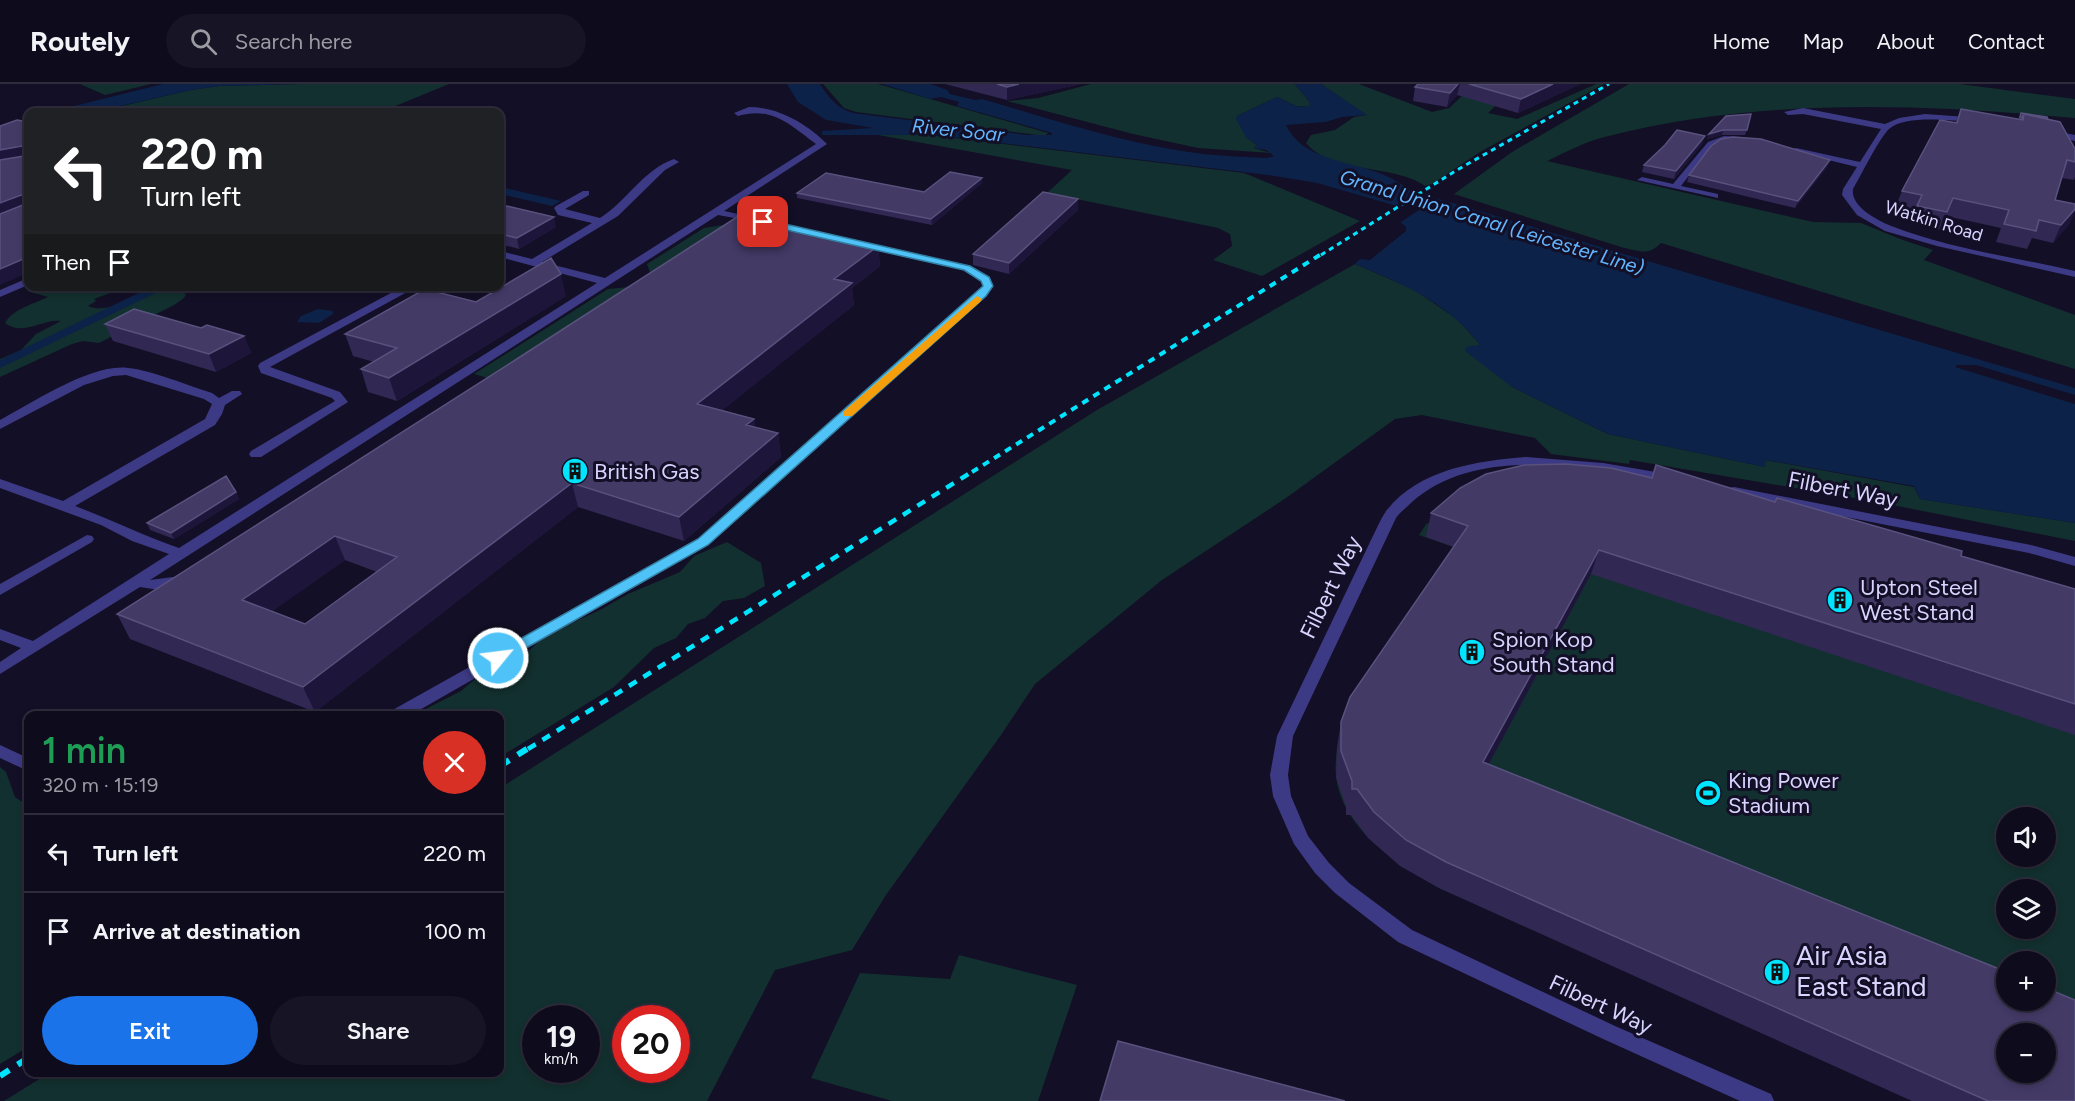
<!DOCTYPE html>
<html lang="en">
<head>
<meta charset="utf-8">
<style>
	:root { --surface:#0e0b1c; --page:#171425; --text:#f1f3f6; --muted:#9b9ba3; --line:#2e2b3b; --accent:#1a73e8 }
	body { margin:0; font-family:Figtree,sans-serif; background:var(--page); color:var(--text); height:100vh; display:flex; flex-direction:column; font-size:22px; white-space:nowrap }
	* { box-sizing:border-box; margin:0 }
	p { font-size:20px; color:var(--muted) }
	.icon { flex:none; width:33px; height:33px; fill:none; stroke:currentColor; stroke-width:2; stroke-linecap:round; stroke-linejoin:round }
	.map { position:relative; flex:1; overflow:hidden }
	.sheet { position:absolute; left:24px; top:627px; width:480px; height:366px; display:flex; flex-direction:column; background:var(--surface); border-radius:12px; box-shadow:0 3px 9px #0003,0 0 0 2px var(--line) }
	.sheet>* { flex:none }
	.guide { position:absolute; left:24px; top:24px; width:480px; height:183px; border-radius:12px; box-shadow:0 3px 9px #0003,0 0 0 2px var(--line); background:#202124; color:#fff; overflow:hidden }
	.tools { position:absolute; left:1996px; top:723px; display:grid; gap:12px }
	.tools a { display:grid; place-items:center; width:60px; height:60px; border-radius:50%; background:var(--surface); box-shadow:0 3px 9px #0003,0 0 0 2px var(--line); font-size:30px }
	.speed { position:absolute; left:522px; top:921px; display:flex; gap:12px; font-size:30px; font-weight:700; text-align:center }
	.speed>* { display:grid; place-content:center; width:78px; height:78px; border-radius:50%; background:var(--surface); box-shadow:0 3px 9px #0003,0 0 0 2px var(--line); line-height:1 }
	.speed small { font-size:15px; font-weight:400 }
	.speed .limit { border:9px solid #d22; background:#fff; color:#111 }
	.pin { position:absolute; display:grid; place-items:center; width:51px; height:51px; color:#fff; margin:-26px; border-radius:12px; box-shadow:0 3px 9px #0006 }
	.me { position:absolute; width:66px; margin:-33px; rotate:61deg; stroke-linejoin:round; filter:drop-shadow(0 0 4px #0008) }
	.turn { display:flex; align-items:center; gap:21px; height:126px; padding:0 18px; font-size:27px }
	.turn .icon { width:78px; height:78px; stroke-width:2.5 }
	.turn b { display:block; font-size:42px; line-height:51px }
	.then { display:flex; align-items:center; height:57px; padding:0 18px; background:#0003; gap:12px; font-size:22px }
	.round { display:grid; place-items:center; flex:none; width:63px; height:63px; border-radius:32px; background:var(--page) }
	.head { display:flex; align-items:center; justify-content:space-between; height:102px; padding:0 18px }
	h1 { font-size:36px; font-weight:600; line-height:45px; color:#1e9e55 }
	.action { display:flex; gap:12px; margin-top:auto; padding:12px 18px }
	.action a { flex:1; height:69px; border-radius:36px; background:var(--accent); color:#fff; font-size:24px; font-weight:600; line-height:69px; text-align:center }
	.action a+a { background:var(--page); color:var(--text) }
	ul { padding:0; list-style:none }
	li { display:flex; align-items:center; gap:18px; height:78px; padding:0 18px; border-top:2px solid var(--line) }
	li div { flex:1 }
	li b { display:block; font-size:22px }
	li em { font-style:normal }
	header { display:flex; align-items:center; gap:36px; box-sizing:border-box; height:84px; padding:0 30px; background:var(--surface); border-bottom:2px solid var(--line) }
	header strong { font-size:28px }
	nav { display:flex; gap:33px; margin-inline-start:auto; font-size:21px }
	.search { width:420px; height:54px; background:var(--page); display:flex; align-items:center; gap:15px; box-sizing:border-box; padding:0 21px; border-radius:33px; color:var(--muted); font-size:22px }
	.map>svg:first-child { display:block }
</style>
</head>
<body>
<header>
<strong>Routely</strong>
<div class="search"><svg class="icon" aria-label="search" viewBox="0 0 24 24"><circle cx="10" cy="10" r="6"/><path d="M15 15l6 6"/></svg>Search here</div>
<nav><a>Home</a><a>Map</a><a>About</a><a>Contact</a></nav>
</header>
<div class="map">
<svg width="2075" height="1017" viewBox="0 0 2075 1017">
	<rect width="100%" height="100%" fill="#130f26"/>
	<path fill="#12302f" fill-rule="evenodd" d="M80,0H151L105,11Z
		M299,0H449L381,28H123L109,25L191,6L219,2Z
		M823,0H878L1048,49L1045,52L856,28L844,24Z
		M1091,0H1295L1309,17L1310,23L1296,22L1277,13L1237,32L1246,53L1257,61L1254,64L1271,69L1198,64L1133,50L1007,17L1038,14Z
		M1321,0H1359L1432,28L1449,24L1475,0L1515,3L1488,29L1517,35L1596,0H1604L1480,68L1432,100L1425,102C1395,80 1331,90 1306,59L1311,51L1335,46L1354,33L1366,31Z
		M1629,0H1960L2075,15V34C1917,20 1756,13 1601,54C1583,59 1564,69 1547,77L1813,138L1861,139L1900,155L1933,166L1924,176L2075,231V285L1661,159C1648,172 1641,167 1624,164L1454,110L1512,68Z
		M921,50L1244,89L1360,137L1262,192L1213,176L1232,162L1230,150L1218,144L1047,109L1072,86L878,51Z
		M730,140L652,194L647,180L704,144Z
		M1355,180L1413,205L1457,235L1477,257L1512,303L1608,350L1765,383V376L1914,403L1920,415L2075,439V457L1872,417L1630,376L1629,380L1551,370L1535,354L1422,331L1395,335L1286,414L1162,496L1035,600L1001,651L886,811L852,866L775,886L707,1017H4L49,989L500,988V704L1097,326ZM536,934H586V986H536ZM626,934H676V986H626Z
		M37,202L126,203L94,215L96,217L88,222C111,232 144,206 167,205C174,204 179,208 186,210L184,214L174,221L99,259L83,257L72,260L0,293V275L21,266L36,250L61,237C43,234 23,253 5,239C13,225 31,221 48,213L27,207Z
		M640,202L508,300L474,290L608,205Z
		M1427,439L1438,443L2075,535V1017L1774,954L1439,804C1397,780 1342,745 1336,692C1335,683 1336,673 1337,664L1462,466L1419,451ZM2007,734H2046V772H2007ZM2007,806H2046V844H2007ZM2007,878H2046V916H2007ZM2007,950H2046V988H2007Z
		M727,458L761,479L765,502L744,514L723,517L705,534L688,540L676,554L654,564L614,603L500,673V632H412L461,607L474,596L513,581L547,550L600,526L628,510L680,488L694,472Z
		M0,683L6,688L15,713L28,722V963L0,980Z
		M959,871L1077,901L1038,1017H892L811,994L860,889L950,895Z"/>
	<path fill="#0c2248" d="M163,0H299L219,2L191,6L94,28H50Z
		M787,0H820C830,15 836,23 853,29L1027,51H1052V49L957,22L959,18L941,13L930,15L882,0H931L947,6L950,10L975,16L982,15C1054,36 1128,61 1203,70C1224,72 1246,73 1267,74L1274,72L1266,66L1254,64L1257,61L1246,53L1236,35L1237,32L1277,13L1296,22L1309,23V17L1295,0H1321L1367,31L1342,33L1326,38L1286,41C1301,75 1349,77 1379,89C1391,93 1401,100 1412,107L2075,304V311L1976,281H1957L1955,283L2075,320V439L1920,415L1914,402L1766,376L1765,383L1608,350L1512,303L1465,267L1466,263L1480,261C1449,219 1401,199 1355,180L1360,175L1370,176L1406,147V143L1400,138L1414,127L1317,99L1268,91L934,51H822V47L873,44L826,36L798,18Z
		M500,103L561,117L552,122L500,110Z
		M153,202L168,203L0,284V276Z
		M318,225L333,227V230L319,239L297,238L301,232Z"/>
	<path fill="#130f26" d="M1420,106L1440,112L1398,140V136L1408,129L1392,124Z"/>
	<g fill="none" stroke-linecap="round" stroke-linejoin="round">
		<path fill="#3d3a85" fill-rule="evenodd" d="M749,23C778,23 807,40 827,60L724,127L762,135V139L718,131L150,496L181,492L188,497L186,500L159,506L140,503L0,590V578L21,564L0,556V545L33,557L169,470L132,457L101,441L0,404V395L63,417L205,335L212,320L204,315L126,291L113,292L84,301L0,345V336C32,319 92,279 128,284C151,286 189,302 212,309L219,314L232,307H240L242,310L225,321L222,330L215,341L75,422C110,435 144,452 179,464L597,199L500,173V167L532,175L592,139L558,131L554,124L556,122L583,107H589V111L565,125L600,134C626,118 644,85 674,75L679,78L665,86L618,132L542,178L605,194L816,60C790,41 772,22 738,32L734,29Z
			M860,157L971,182L990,193L993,203L987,212L708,461L409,632H387L389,628L698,455L983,203L981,197L963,186L856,162L855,160Z
			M404,202H418L270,283L340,308L348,318L261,373H251L249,370L251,367L335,317L332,314L261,289L258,282L260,279Z
			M87,451L92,452L94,455L92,458L0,511V500Z
			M0,661L28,674V687L0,674Z"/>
		<path fill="#3d3a85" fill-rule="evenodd" d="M1803,24L1885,40L1899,34L1925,30L1981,34L1982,36L1978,39C1956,37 1906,30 1889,45C1880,53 1860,93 1853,105C1850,123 1880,138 1894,143C1951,165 2015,173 2075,187V193L1937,162L1885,147L1857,131L1842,111L1843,105L1857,83L1791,67L1796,64L1860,78L1881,45L1803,30L1788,31L1784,28Z
			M2049,46L2075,51V57L2046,51L2045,49Z
			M1724,52L1740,53L1744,56C1737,61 1726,56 1717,61C1705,67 1690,91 1681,102L1718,110V114L1637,96L1642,93L1673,100L1708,58Z
			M28,194V201L0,213V206Z
			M1526,373L1603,379L1673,391L1680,395L1673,399C1593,384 1479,359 1412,418C1406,424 1400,428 1396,434L1293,652L1288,691L1291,712L1308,752L1329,779L1349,799L1412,846L1615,942L1771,1010L1774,1017H1740L1601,954L1398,858L1335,809L1315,789L1294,760L1273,712L1270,691L1277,652L1371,456C1376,446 1380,436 1386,427C1419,385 1476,377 1526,373Z
			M1734,403L2031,461L2075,473V482L2029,469L1729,410L1727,407L1729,404Z"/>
		<path stroke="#00e5ff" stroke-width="3" stroke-dasharray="5 4.5" stroke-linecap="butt" d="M1321,171L1457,86L1609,0"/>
		<path stroke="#00e5ff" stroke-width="4" stroke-dasharray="7 6" stroke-linecap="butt" d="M972,388L1323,169"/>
		<path stroke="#00e5ff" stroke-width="4.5" stroke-dasharray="9 8" stroke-linecap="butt" d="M528,665L975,386"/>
		<path stroke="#00e5ff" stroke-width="6" stroke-dasharray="11 10" stroke-linecap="butt" d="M500,682L530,663
			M0,992L28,974"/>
	</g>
	<path fill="#312854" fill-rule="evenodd" d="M945,0H1081L1007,16Z
		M1418,0H1580L1518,29L1457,11L1447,23L1413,17L1415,3Z
		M1961,25L2018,35L2021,29L2048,35L2075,65V93L2074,96L2062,94L2055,116L2070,139L2053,159L2032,154L2027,165L1996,158L2001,144L1946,132L1939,146L1910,139L1914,128L1895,124L1902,107L1955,39Z
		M1726,32L1747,46L1745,51H1722L1707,55L1709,50Z
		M1703,59L1674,95L1642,88L1644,81Z
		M1827,83L1795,124L1687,98L1689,91Z
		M982,94V99L932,141L797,114V109L924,108Z
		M1078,115V126L1009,190L973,181V170Z
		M500,126L556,143L519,165L500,160Z
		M878,162L880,182L852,204L854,221L722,326L754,335L755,344L778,349L781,373L684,457L578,423L315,628L130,555L117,530ZM345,476L377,488L305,540L272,527Z
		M566,212L397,317L368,308L361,285L374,278L353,272L345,250L476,218Z
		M105,240L201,244L244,252L251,269L216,288L113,257Z
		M1656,381L1775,418L2075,505V651L1591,490L1489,680L2075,1017H1912L1439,804L1400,782L1368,754L1351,731H1346V723L1336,693L1337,664L1341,638L1454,463L1426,453L1431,429L1652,393Z
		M236,408L239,415L174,455L150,446L147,439Z"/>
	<path fill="#1d163a" d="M1019,0H1081L1007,16V3Z
		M1458,0H1460L1457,11L1447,23L1450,9Z
		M1553,0H1580L1518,29L1521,15Z
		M1723,46L1722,51L1707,55L1709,50Z
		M1705,52L1703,59L1674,95L1676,87Z
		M22,62L28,74L0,79V66Z
		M1830,76L1827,83L1795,124L1798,117Z
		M982,94V99L932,141L931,135Z
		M21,111L27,123L0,134V119Z
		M1078,115V126L1009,190V179Z
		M2075,125V128L2070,139L2053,159L2061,141Z
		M554,133L556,143L519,165L517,154Z
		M878,162L880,182L852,204L854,221L702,343L697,320L834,195Z
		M28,173V189L0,201V185Z
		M561,190L566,212L397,317L389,294Z
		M244,252L251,269L216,288L209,270Z
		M754,335L758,358L746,341Z
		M778,349L781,373L684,457L679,433Z
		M572,399L578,423L315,628L303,603Z
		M236,408L239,415L174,455L171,449Z
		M335,452L345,476L253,541L242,516Z
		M1599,466L1591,490L1476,704L1483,678Z"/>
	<path fill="#433a66" stroke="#5a527e" stroke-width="1.5" fill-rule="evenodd" d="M997,0H1019L1007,3Z
		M1418,0H1458L1450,9L1415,3Z
		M1469,0H1553L1521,15Z
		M1961,25L2023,36L2024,30L2060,38L2075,65V78L2067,76L2055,116L2075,120V125L2061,141L2039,136L2036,147L2004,140L2009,126L1953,114L1947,128L1917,122L1922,111L1902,107L1940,36L1957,39Z
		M2021,29L2047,33L2048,35L2024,30L2022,34L2020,33Z
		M1751,30L1747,46H1723L1709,50L1726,32Z
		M17,36L28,38V173L0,185V130L23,121L24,113L21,111L0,119V76L24,72L25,64L22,62L0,66V42Z
		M1677,46L1705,52L1676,87L1644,81L1665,61Z
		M1733,53L1761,55L1830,76L1798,117L1689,91L1711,62L1721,55Z
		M950,88L982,94L931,135L797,109L826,89L924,108Z
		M1043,108L1078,115L1009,179L973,170Z
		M507,122L554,133L517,154L500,150V126Z
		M740,131L878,162L834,195L852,199L697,320L754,335L746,341L778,349L679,433L572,399L303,603L117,530L523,271ZM335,452L397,473L305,540L242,516Z
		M551,174L561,190L389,294L361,285L397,264L345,250L425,205L476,218Z
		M134,225L201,244L207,241L244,252L209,270L105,240Z
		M1566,380L1611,384L1652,394L1656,381L1775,418L1777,414L1962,467L1961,472L2075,505V620L1599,466L1483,678L2007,888V916H2046V904L2075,916V1017H1988L1446,778L1406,756L1374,728L1357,705H1352V697L1341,667V638L1350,613L1468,442L1431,429L1460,404L1486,390L1524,381ZM2007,950H2046V988H2007Z
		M226,392L236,408L171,449L147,439Z
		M1118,957L1345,1017H1100Z"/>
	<path fill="#4fc3f7" stroke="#337fa1" stroke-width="1.5" d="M763,135L970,182L989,193L993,202L986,212L708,461L503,577H493L490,574L493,570L698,455L983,202L981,197L964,186L760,140V136Z"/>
	<path fill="#f59e0b" d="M977,212L982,215L980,218L852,332H844V327Z"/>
	<defs>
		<symbol id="building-disc" viewBox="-11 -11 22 22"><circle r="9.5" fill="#00e5ff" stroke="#130f26"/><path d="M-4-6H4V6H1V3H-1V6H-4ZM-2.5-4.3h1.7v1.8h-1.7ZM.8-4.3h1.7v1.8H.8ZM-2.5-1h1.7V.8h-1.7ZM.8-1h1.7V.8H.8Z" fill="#111"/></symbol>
		<symbol id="stadium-disc" viewBox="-11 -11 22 22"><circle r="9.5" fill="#00e5ff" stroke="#130f26"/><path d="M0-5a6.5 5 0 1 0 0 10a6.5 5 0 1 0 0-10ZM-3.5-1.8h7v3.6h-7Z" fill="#111"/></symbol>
	</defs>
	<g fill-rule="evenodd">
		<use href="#building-disc" x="560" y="372" width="30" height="30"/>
		<use href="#building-disc" x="1825" y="501" width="30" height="30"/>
		<use href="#building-disc" x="1457" y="553" width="30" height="30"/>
		<use href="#stadium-disc" x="1693" y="694" width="30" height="30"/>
		<use href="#building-disc" x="1762" y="873" width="30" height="30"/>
	</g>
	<g text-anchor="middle" stroke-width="6" stroke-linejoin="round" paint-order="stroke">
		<g font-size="18" fill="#d9d4ff" stroke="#130f26">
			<text transform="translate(1934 137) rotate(17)" y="6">Watkin Road</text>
		</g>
		<g font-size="20" font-style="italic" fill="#62b6ff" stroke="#130f26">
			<text transform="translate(958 46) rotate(6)" y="7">River Soar</text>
			<text transform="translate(1492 138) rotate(17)" y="7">Grand Union Canal (Leicester Line)</text>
		</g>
		<g font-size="22" fill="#d9d4ff" stroke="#130f26" text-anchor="start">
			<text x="594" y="395">British Gas</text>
			<text x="1860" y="511">Upton Steel<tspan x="1860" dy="25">West Stand</tspan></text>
			<text x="1492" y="563">Spion Kop<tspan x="1492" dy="25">South Stand</tspan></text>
			<text x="1728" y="704">King Power<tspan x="1728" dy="25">Stadium</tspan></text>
		</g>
		<g font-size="22" fill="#d9d4ff" stroke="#130f26">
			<text transform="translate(1843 405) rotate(11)" y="8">Filbert Way</text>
			<text transform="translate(1330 503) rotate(-64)" y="8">Filbert Way</text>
			<text transform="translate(1601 920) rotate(25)" y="8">Filbert Way</text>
		</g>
		<g font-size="27" fill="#d9d4ff" stroke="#130f26" text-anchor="start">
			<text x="1796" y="881">Air Asia<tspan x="1796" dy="31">East Stand</tspan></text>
		</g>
	</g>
</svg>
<div class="tools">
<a><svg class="icon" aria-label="sound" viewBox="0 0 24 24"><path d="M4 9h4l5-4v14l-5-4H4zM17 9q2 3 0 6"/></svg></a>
<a><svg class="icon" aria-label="layers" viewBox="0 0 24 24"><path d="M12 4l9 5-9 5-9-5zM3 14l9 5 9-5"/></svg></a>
<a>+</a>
<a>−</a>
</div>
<div class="speed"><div>19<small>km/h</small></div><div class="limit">20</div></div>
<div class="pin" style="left:763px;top:138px;background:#d93025"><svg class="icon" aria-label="arrive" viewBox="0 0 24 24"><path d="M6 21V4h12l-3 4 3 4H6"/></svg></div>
<svg class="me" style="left:498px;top:574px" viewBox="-20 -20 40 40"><circle r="17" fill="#4fc3f7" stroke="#fff" stroke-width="3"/><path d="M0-11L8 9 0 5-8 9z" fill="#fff"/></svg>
<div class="guide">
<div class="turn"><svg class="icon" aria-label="left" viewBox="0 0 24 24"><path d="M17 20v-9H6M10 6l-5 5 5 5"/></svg><div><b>220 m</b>Turn left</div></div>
<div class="then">Then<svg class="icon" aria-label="arrive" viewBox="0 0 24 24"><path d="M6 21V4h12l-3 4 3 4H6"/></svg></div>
</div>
<section class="sheet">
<div class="head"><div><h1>1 min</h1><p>320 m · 15:19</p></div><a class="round" style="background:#d93025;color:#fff"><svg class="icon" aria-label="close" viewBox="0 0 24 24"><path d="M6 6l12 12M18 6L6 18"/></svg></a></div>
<ul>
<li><svg class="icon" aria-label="left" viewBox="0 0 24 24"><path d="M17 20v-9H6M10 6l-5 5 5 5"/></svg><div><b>Turn left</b></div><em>220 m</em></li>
<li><svg class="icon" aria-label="arrive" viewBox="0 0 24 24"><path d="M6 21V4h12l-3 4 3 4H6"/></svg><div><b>Arrive at destination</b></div><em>100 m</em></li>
</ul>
<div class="action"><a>Exit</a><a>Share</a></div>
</section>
</div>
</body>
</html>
